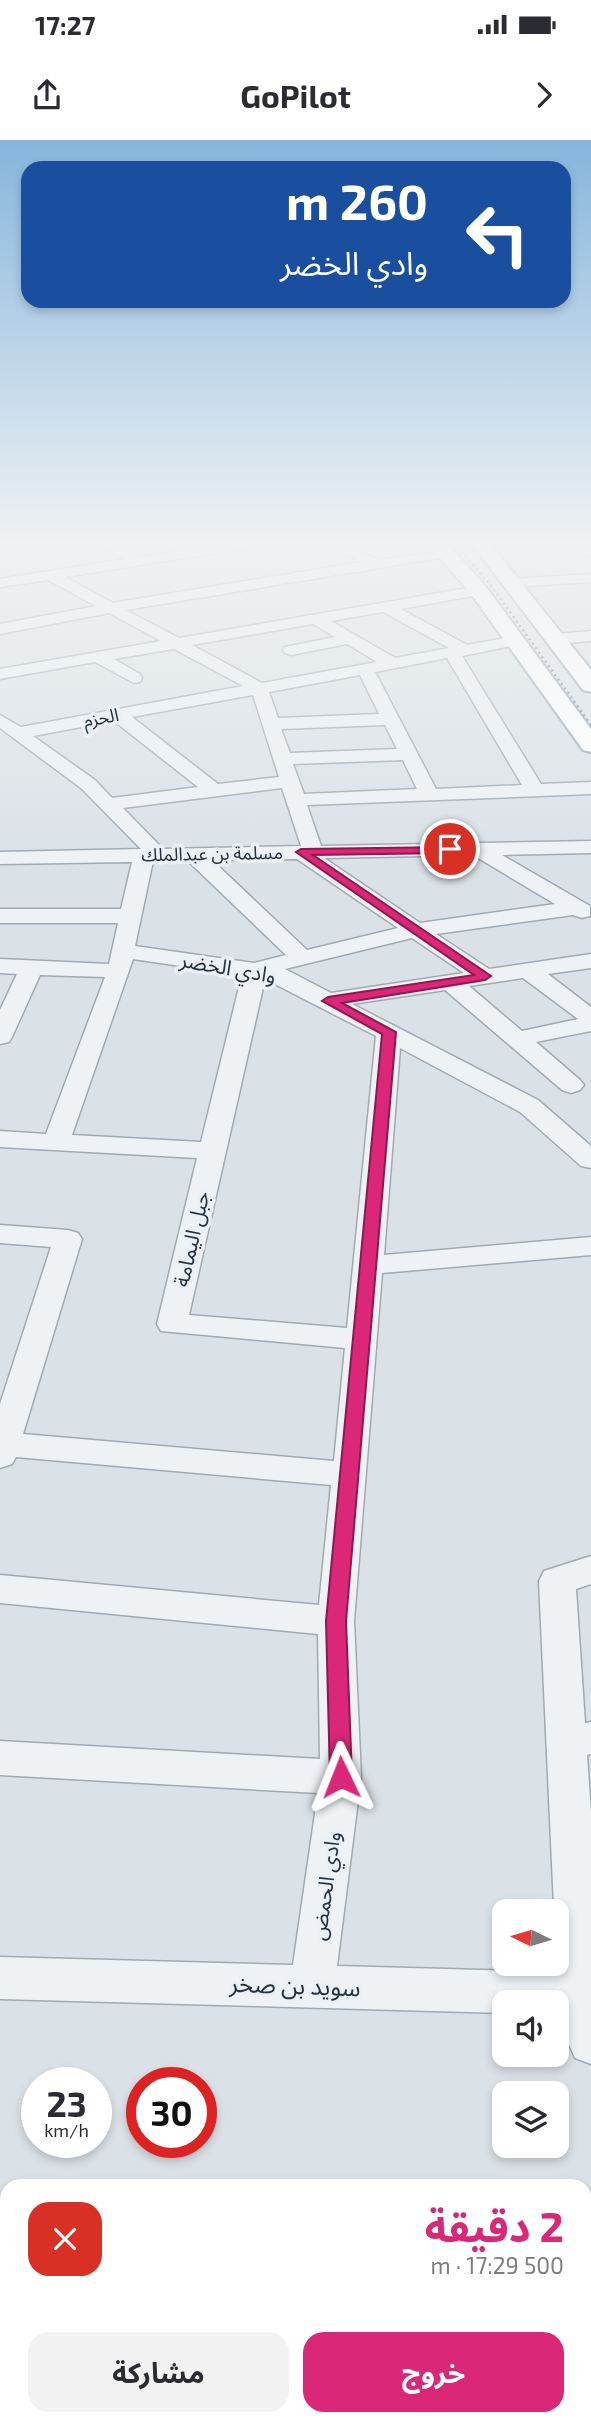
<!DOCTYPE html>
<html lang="ar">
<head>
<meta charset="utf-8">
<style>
	:root { --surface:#fff; --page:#f2f2f3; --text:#2b2b33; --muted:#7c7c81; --accent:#db2777 }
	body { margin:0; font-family:"Exo 2","Noto Sans Arabic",sans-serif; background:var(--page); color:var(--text); direction:rtl; height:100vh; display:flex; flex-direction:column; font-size:26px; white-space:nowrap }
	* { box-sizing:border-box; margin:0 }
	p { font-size:23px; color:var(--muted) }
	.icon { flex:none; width:38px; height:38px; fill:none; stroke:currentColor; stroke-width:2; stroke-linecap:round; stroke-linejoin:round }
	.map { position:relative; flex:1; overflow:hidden; direction:ltr }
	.details { position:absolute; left:0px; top:2039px; width:592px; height:247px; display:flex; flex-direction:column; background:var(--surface); border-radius:21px 21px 0 0; box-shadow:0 4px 10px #0003; direction:rtl }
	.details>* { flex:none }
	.guide { position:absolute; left:21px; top:21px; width:550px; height:147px; border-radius:21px; box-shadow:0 4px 10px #0003; direction:rtl; background:#1a4fa0; color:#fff; overflow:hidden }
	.needle { width:46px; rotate:275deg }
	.tools { position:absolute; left:492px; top:1759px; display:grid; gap:14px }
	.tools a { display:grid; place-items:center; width:77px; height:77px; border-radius:14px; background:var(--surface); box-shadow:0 4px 10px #0003; font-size:35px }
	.speed { position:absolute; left:21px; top:1927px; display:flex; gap:14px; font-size:35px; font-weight:700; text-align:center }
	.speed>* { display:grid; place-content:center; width:91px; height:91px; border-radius:50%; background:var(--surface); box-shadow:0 4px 10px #0003; line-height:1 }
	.speed small { font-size:18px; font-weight:400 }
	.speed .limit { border:10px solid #d22; background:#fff; color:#111 }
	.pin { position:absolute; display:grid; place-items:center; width:60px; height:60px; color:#fff; margin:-30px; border:4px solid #fff; border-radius:50%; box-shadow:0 2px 7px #0007 }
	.me { position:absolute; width:77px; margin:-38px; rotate:358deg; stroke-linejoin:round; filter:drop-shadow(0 0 5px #0008) }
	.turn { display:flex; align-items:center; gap:24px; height:147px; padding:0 28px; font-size:32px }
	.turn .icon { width:91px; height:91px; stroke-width:2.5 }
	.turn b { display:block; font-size:49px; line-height:60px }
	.round { display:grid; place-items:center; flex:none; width:74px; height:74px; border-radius:21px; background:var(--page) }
	.overview { display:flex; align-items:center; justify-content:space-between; height:119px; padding:0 28px }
	h1 { font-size:42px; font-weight:700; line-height:52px; color:var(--accent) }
	.action { display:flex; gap:14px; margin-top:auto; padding:14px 28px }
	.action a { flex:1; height:80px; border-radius:21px; background:var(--accent); color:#fff; font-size:28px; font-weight:700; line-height:80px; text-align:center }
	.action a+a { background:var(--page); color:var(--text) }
	.status { display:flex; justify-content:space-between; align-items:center; height:49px; padding:0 35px; background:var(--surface); direction:ltr }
	.status svg { height:19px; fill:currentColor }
	header { display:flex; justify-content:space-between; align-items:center; height:91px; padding:0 28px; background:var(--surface); font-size:32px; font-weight:700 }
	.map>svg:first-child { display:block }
</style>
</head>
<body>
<div class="status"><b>17:27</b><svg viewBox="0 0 49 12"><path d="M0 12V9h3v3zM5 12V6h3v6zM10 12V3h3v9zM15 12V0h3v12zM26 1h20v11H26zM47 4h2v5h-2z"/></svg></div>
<header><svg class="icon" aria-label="forward" viewBox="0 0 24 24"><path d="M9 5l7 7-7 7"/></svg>GoPilot<svg class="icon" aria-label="share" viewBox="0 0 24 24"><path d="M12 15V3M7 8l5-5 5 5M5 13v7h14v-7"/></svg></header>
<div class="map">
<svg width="591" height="2284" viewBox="0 0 591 2284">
	<rect width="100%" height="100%" fill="#dbe2e7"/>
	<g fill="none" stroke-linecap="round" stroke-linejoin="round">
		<defs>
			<path id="minor" d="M94,400H111L140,417L248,400H280L273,404L65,437L113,463L361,422L319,400H337L379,420L451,410L453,413L446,417L126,470L179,498L479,446L484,448L487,451L484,454L401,469L467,505L515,496L521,498L523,501L521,504L462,516L541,644L591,642V654L307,665L321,706L591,701V713L502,715L590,766V776L582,778L573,775L436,794L489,829L591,814V828L548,834L591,867V891L536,902L580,940L584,945L580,950L571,953L562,950L445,850L352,864L538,960L591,1006V1028L581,1026L520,972L400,908L384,1115L591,1097V1115L382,1133L354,1481L361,1637L337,1826L557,1832L539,1441L544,1431L591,1416V1444L576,1449L585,1583L591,1582V1614L587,1615L591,1673V1924L575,1918L568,1902L563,1875L556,1874V1862H504V1873L0,1859V1817L293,1825L318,1653L0,1635V1601L320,1619L318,1494L0,1463V1435L319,1465L331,1345L16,1317L12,1324L0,1328V1264L51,1107L0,1103V1085L68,1090L78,1093L82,1099L23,1294L334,1321L345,1208L161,1191L157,1184L197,1018L0,1007V991L46,994L105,837L40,835L12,897L9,902L0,904V870L17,834L0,833V819L109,824L118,783H0V769H121L132,722L0,724V712L141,709L81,648L0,588V575L21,587L243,546L174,509L114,519L140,534L142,538L140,542L134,543L95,522L0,539V529L161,501L109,473L0,494V484L96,466L48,440L0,447V439L124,419ZM383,472L449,508L395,518L331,481ZM313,484L335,497L285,507L283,510L285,513L291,515L347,504L377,522L262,543L192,505ZM447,518L522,645L436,649L375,532ZM360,535L379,574L278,578L269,552ZM253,555L279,637L218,644L132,577ZM114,581L198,647L112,658L95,640L33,596ZM385,585L397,609L290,613L281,589ZM403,620L417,649L304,654L293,624ZM282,648L301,706L163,709L123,668ZM473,715L555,764L420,783L324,718ZM297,719L398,788L307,810L212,720ZM153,721H188L286,815L254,823L135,806ZM412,798L464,833L331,853L285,829ZM133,819L242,835L201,1002L72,995ZM523,838L578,879L522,891L469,846ZM265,839L376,896L347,1188L189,1175Z
				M572,400H587L591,404V416L586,415Z
				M591,434V442L513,447L506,443L513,439Z
				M591,491V501L555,504L547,499L555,494Z
				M584,2122H591V2174H584Z
				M0,2123H7V2175H0Z"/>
			<path id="primary" d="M425,400H444L486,447L591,589V612L583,610L472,455Z
				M469,400H487L591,530V552L583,550Z"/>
		</defs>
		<use href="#minor" stroke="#a0aab1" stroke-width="3"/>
		<use href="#primary" stroke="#9aa8b3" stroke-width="4"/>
		<use href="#minor" fill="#eef2f5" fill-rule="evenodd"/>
		<use href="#primary" fill="#fff" fill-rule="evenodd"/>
		<path stroke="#748491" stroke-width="2.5" stroke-dasharray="2 3.5" stroke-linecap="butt" d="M450,400L490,444L591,585"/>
	</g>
	<linearGradient id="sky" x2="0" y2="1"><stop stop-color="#86b5dc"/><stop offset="0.56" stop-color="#eff2f4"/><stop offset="1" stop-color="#eff2f4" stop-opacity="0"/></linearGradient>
	<rect width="591" height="719" fill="url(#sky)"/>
	<path fill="#db2777" stroke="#8e194d" stroke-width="2" d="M454,707L455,709L450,713L313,715L491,836L485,840L342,863L396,892L346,1481L352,1637L348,1644L341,1646L333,1644L330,1637L326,1481L382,894L322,861L328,857L474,835L296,712L301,709Z"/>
	<g text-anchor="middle" stroke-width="7" stroke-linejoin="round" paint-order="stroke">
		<g font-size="18" fill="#24323e" stroke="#eaf0f5">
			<text transform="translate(101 578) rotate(-11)" y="6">الحزم</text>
			<text transform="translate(212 714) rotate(-1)" y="6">مسلمة بن عبدالملك</text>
		</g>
		<g font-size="21" fill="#24323e" stroke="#eaf0f5">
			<text transform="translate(228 828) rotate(10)" y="7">وادي الخضر</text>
			<text transform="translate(192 1099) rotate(-77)" y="7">جبل اليمامة</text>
			<text transform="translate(326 1746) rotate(-82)" y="7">وادي الحمض</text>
		</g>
		<g font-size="24" fill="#24323e" stroke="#eaf0f5">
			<text transform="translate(295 1846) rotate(2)" y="8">سويد بن صخر</text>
		</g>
	</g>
</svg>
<div class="tools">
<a><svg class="needle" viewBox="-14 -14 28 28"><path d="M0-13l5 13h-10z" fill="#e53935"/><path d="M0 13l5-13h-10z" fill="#7c7c81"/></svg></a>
<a><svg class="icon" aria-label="sound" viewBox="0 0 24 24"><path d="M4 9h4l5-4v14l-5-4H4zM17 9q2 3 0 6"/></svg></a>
<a><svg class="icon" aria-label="layers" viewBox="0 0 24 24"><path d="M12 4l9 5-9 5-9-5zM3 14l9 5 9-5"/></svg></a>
</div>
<div class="speed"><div>23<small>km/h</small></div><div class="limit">30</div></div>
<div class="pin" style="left:450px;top:709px;background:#d93025"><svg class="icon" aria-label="arrive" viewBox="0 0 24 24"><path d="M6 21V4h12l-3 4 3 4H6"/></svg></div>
<svg class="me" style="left:341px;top:1637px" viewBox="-20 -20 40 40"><path d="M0-17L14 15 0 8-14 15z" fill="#db2777" stroke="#fff" stroke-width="4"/></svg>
<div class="guide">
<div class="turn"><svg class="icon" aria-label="left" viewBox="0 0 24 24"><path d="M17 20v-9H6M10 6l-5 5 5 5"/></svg><div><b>260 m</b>وادي الخضر</div></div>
</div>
<section class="details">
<div class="overview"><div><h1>2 دقيقة</h1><p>500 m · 17:29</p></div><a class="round" style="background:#d93025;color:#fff"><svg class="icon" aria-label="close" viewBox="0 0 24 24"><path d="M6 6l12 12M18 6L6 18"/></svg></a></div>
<div class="action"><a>خروج</a><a>مشاركة</a></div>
</section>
</div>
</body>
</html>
